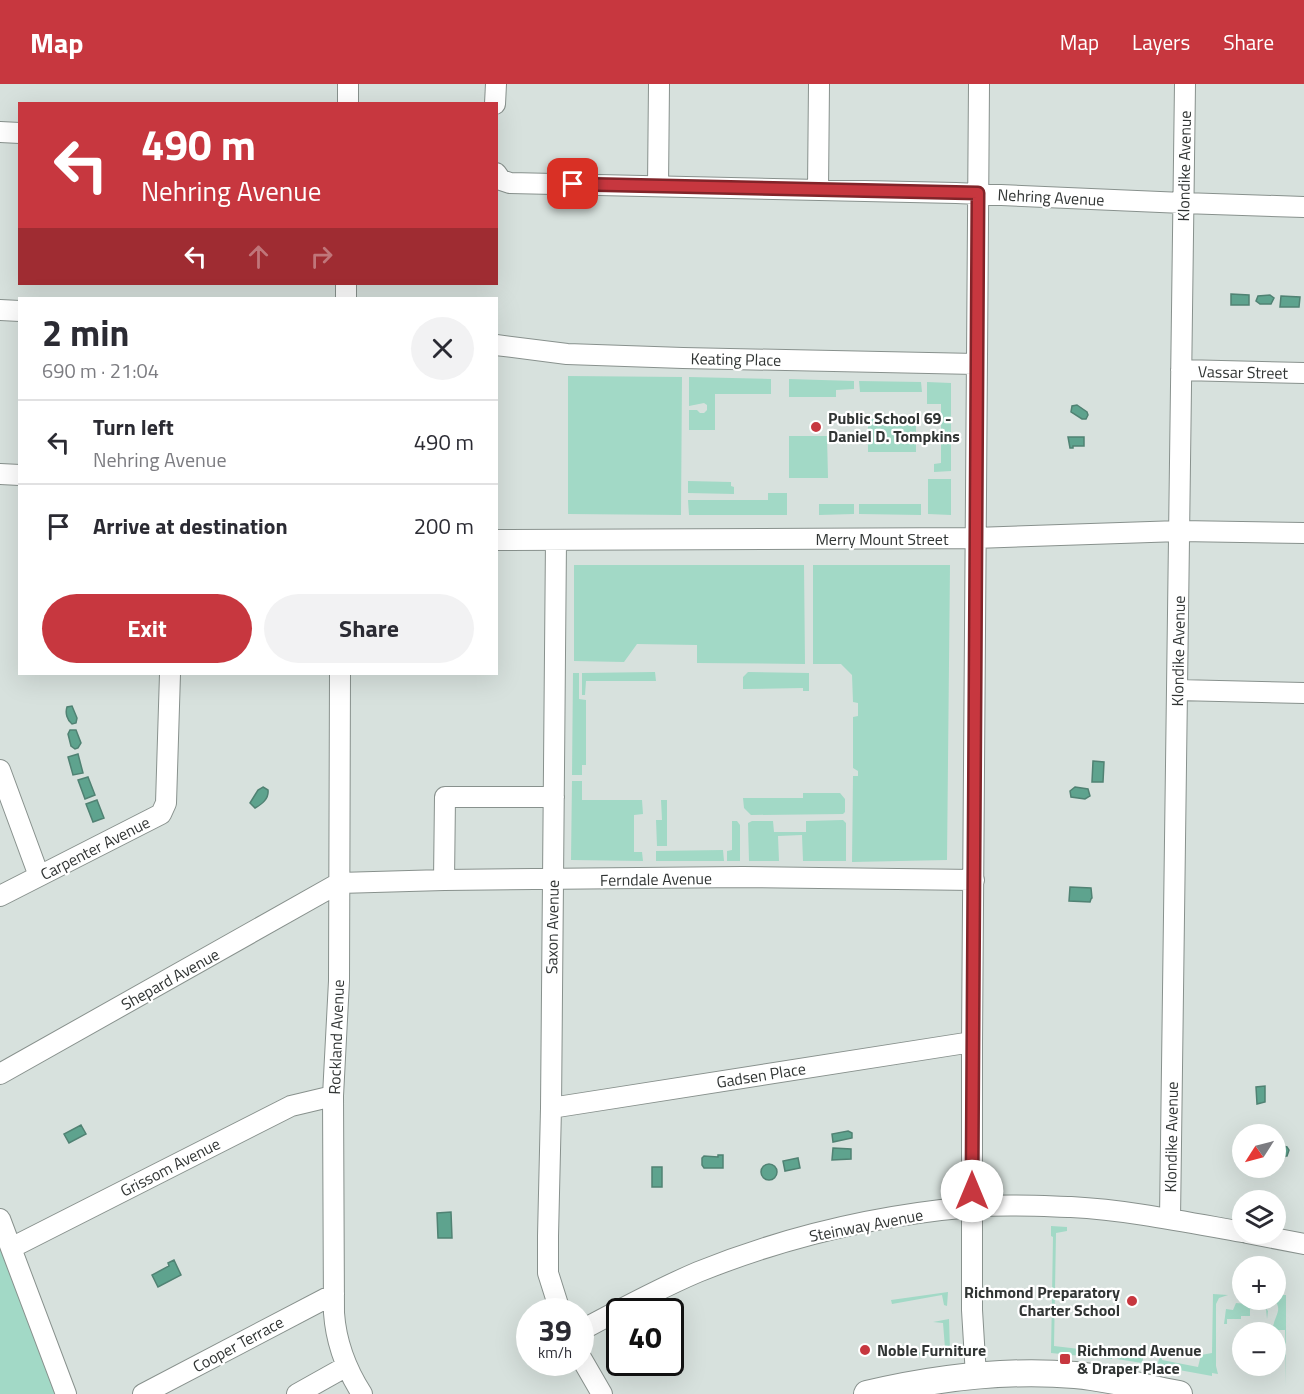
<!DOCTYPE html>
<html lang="en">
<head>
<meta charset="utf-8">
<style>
	:root { --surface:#fff; --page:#f2f2f3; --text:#2b2b33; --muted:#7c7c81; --line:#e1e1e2; --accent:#c7373f }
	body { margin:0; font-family:"Titillium Web",sans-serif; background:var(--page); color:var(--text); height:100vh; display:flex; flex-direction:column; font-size:22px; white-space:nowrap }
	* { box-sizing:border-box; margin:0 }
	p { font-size:20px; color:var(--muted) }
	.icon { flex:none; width:33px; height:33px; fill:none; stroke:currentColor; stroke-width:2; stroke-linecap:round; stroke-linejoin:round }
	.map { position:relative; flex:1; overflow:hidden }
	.panel { position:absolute; left:18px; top:213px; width:480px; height:378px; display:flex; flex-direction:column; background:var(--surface); border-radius:0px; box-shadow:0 6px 24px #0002 }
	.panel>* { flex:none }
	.guide { position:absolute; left:18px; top:18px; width:480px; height:183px; border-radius:0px; box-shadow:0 6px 24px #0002; background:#c7373f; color:#fff; overflow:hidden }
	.needle { width:39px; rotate:234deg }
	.tools { position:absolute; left:1232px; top:1040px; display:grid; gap:12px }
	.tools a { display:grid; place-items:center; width:54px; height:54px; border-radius:50%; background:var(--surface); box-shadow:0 6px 24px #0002; font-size:30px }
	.speed { position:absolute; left:516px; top:1214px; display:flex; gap:12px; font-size:30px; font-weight:700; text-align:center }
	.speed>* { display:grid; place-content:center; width:78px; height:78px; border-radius:50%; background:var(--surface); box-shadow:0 6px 24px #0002; line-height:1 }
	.speed small { font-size:15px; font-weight:400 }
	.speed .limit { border:3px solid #111; border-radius:9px; background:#fff; color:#111 }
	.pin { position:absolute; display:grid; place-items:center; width:51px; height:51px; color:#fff; margin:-26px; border-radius:12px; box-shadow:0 3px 9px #0006 }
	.me { position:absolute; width:66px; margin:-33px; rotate:0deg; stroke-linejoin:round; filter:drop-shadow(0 0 4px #0008) }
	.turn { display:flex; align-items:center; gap:21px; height:126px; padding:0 24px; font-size:27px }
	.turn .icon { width:78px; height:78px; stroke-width:2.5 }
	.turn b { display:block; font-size:42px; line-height:51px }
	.lanes { display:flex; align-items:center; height:57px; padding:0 24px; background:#0003; justify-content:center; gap:30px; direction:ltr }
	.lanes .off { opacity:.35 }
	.round { display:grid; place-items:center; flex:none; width:63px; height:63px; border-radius:32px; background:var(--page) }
	.head { display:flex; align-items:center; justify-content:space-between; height:102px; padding:0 24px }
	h1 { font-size:36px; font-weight:700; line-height:45px }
	.button { display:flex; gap:12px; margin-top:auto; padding:12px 24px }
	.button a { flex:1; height:69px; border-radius:36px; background:var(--accent); color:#fff; font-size:24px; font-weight:700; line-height:69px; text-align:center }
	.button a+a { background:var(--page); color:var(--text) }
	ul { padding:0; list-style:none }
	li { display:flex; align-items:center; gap:18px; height:84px; padding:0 24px; border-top:2px solid var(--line) }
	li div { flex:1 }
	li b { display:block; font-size:22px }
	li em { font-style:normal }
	header { display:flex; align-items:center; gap:36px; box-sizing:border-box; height:84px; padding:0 30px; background:var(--accent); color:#fff }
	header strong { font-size:28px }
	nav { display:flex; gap:33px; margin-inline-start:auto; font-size:21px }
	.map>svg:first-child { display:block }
</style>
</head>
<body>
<header>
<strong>Map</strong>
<nav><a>Map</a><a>Layers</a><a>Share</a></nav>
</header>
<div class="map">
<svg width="1304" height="1310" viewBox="0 0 1304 1310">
	<rect width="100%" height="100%" fill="#d7e1dd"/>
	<path fill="#a2d9c6" d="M568,292L682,293L681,431L568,430Z
		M689,293L771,295V310H715V346H689V326H697L700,329H704L707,326V321L704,319L689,322Z
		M789,295L854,297V305L836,306V313H789Z
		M859,297L921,298L922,308H860Z
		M927,298L951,299V387L934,388V380L941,379V320H927Z
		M868,335H916V368H868Z
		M789,352H827L828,394H789Z
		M928,395H951V431L928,430Z
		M688,397L731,398V402L734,403V410L688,409Z
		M768,409H787V431H689L688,416H768Z
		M819,420H854V430L819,431Z
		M921,420V431L859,430V420Z
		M574,481H804L805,580L697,579V561L637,560L624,578L574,577Z
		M813,481H950L947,776L852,778L853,692H858V687L853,684V633L858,632V619L853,618L852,591L841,580H813Z
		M655,588L656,597H586L585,611H582V589Z
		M748,588L809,589V607H803V604L743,605V593Z
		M573,589H579V615L586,616V681H582V691H572Z
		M572,697H582V716H642L643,730L634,731V768H642L643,777L571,776Z
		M803,709H840L845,715V728L843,730L751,731L744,724L743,714H803Z
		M661,716H667V762H657L656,736H662Z
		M843,736L846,739V777H803L802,751L778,752L779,777H749L748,739L752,737H773L774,748H806V737Z
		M732,737H737L740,741V777H727V767L732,766Z
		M723,766L724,777H656V767Z
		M1051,1142L1067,1143V1147L1056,1149L1054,1262L1113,1269L1112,1275L1051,1269L1053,1153L1051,1152Z
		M0,1160L56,1310H0Z
		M948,1208L947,1222L944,1221L942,1211L892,1220L891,1216Z
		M1213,1210L1228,1211L1219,1214L1216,1220V1282L1218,1290L1212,1289V1292L1157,1282L1162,1265V1276L1198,1283L1201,1271L1212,1269Z
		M1275,1211H1286V1302L1285,1246H1275L1273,1243C1275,1231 1283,1226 1274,1215Z
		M1236,1219L1263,1221L1268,1227L1267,1235L1266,1225H1250V1232H1241V1235H1227V1240H1224L1226,1225L1233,1226Z
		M949,1235L950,1267L910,1273L912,1269L945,1264L943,1239L933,1238Z
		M1140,1261L1143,1262L1145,1266L1142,1279L1117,1275L1118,1269L1137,1272Z"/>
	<path fill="#5ea38e" stroke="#508273" stroke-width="1.5" d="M1231,210L1249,211V221H1231Z
		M1270,211L1274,214L1271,220H1260L1256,217L1258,212Z
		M1281,212L1300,213L1299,223H1280Z
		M1077,321L1087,328L1088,331L1086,335H1082L1071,328L1072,322Z
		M1068,353H1084V362H1073V364H1070Z
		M72,622L77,634L76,639L72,640C67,636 65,629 67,623Z
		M70,646H76L81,659L78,664L75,665L71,662L68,650Z
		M78,670L83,689L73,691L68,673Z
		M1093,677L1104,678L1103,698H1092Z
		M88,693L95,711L85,715L78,696Z
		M263,703L268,706C269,715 262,720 255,724L250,719L258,706Z
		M1075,703L1088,705L1090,712L1085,715L1071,713L1070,707Z
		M97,716L104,734L93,738L86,720Z
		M1070,803L1091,804L1092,814L1091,815L1090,818L1069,817Z
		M1265,1002V1018L1257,1020L1256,1003Z
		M81,1041L86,1050L69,1059L64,1050Z
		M848,1047L852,1049V1054L833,1058L832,1050Z
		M1275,1060L1287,1063L1289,1066L1287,1072H1285L1284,1074L1275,1072Z
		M833,1064L851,1065V1075L832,1076Z
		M718,1071H723V1084H704L702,1081V1074L704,1072L718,1073Z
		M798,1074L800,1084L785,1087L783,1077Z
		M761 1088a8 8 0 1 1 16 0a8 8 0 1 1-16 0Z
		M652,1083H662V1103H652Z
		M451,1128L452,1154H438L437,1129Z
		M174,1176L181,1191L158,1203L152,1191L169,1182L168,1179Z"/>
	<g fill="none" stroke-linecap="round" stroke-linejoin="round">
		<defs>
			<path id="minor" d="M348,0V20
				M495,20L496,0
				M0,48L20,49
				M496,89L501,96L510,99L956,109L1183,119L1304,123
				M658,102L659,0
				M818,105L819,0
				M346,214V200
				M0,226L20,227
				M496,261L567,270L683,274L976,280
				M1181,286L1304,289
				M0,390L20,391
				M496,456L975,454L1180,447L1304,449
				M556,456L551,1024L548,1152V1189L560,1227
				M340,590L339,897L333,1012L334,1229C336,1258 346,1285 362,1310
				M1177,606L1304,609
				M0,686L39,792
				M444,796L445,713H554
				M0,812L161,730L166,719L170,590
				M0,990L339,799L444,796L743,793L974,796
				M551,1024L972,958
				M0,1135L66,1310
				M1170,1135L1185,0
				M1247,1149L1304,1160
				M11,1164L291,1022L333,1012
				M580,1247C619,1226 658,1205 698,1188C785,1153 878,1131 971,1123C1004,1120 1038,1122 1071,1123C1128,1126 1186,1138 1242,1148
				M580,1272L602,1310
				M976,1292L972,1226V958L979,0
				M143,1310L334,1210
				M297,1310L347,1282"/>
			<path id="major" d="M867,1310C935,1294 1005,1285 1075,1291C1110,1294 1145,1304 1179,1310"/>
		</defs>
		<use href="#minor" stroke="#88918d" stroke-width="22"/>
		<use href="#major" stroke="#88918d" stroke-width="28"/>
		<use href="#minor" stroke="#fff" stroke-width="20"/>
		<use href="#major" stroke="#fff" stroke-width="26"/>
	</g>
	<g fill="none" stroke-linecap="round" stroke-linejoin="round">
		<defs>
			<path id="route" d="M573,100L978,109L972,1107"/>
		</defs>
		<use href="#route" stroke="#812429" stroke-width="15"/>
		<use href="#route" stroke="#c7373f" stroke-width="10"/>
	</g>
	<g fill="#c7373f" stroke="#fff" stroke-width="2">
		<circle cx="816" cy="343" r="6"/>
		<circle cx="1132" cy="1217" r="6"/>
		<circle cx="865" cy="1266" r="6"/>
		<rect x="1059" y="1269" width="12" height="12" rx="3"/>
	</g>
	<g text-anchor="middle" stroke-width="4.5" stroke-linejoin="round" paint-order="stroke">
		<g font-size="16" fill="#313534" stroke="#fff">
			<text transform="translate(1184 82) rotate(-89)" y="6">Klondike Avenue</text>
			<text transform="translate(1051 113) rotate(3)" y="6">Nehring Avenue</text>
			<text transform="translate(736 275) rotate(1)" y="6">Keating Place</text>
			<text transform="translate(1243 288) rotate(1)" y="6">Vassar Street</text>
			<text x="882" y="461">Merry Mount Street</text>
			<text transform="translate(1178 567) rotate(-89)" y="6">Klondike Avenue</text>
			<text transform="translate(95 764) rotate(-27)" y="6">Carpenter Avenue</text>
			<text transform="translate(656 795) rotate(-1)" y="6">Ferndale Avenue</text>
			<text transform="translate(552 843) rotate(-89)" y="6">Saxon Avenue</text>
			<text transform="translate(170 895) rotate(-29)" y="6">Shepard Avenue</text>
			<text transform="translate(336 953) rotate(-88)" y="6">Rockland Avenue</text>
			<text transform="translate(761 991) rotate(-9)" y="6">Gadsen Place</text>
			<text transform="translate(1171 1053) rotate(-89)" y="6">Klondike Avenue</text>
			<text transform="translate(170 1083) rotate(-27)" y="6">Grissom Avenue</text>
			<text transform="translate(866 1141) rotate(-11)" y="6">Steinway Avenue</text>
			<text transform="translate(238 1260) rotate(-28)" y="6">Cooper Terrace</text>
		</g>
		<g font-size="16" font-weight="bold" fill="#313534" stroke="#fff" text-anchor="start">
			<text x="828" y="340">Public School 69 -<tspan x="828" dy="18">Daniel D. Tompkins</tspan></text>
			<text x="1120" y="1214" text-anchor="end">Richmond Preparatory<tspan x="1120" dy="18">Charter School</tspan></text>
			<text x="877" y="1272">Noble Furniture</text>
			<text x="1077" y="1272">Richmond Avenue<tspan x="1077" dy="18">&amp; Draper Place</tspan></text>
		</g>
	</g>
</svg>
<div class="tools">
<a><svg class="needle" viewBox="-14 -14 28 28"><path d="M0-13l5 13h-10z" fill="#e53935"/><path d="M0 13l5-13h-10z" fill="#7c7c81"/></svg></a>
<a><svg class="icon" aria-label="layers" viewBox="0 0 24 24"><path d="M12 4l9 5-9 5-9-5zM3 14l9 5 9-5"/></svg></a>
<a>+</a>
<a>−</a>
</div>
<div class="speed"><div>39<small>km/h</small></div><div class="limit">40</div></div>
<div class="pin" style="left:573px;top:100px;background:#d93025"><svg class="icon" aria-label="arrive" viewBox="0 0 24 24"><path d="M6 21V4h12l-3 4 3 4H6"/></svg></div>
<svg class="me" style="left:972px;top:1107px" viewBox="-20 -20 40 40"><circle r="19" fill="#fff"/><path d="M0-13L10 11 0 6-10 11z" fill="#c7373f"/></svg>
<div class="guide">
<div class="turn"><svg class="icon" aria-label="left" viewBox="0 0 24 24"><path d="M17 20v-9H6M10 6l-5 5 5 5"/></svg><div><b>490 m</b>Nehring Avenue</div></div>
<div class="lanes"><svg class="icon" aria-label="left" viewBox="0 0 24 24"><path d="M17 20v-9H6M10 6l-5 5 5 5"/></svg><svg class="icon off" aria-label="ahead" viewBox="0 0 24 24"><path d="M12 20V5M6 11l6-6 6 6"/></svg><svg class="icon off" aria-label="right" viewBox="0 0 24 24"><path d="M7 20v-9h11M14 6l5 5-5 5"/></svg></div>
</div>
<section class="panel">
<div class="head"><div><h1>2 min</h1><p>690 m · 21:04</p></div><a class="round"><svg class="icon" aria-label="close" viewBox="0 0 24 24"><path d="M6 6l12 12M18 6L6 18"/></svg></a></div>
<ul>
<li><svg class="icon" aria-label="left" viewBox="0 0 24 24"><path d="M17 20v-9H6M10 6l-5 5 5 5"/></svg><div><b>Turn left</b><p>Nehring Avenue</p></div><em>490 m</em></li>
<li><svg class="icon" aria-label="arrive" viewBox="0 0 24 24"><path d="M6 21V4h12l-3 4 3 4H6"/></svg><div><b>Arrive at destination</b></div><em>200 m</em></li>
</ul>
<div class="button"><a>Exit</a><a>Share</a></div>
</section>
</div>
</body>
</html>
